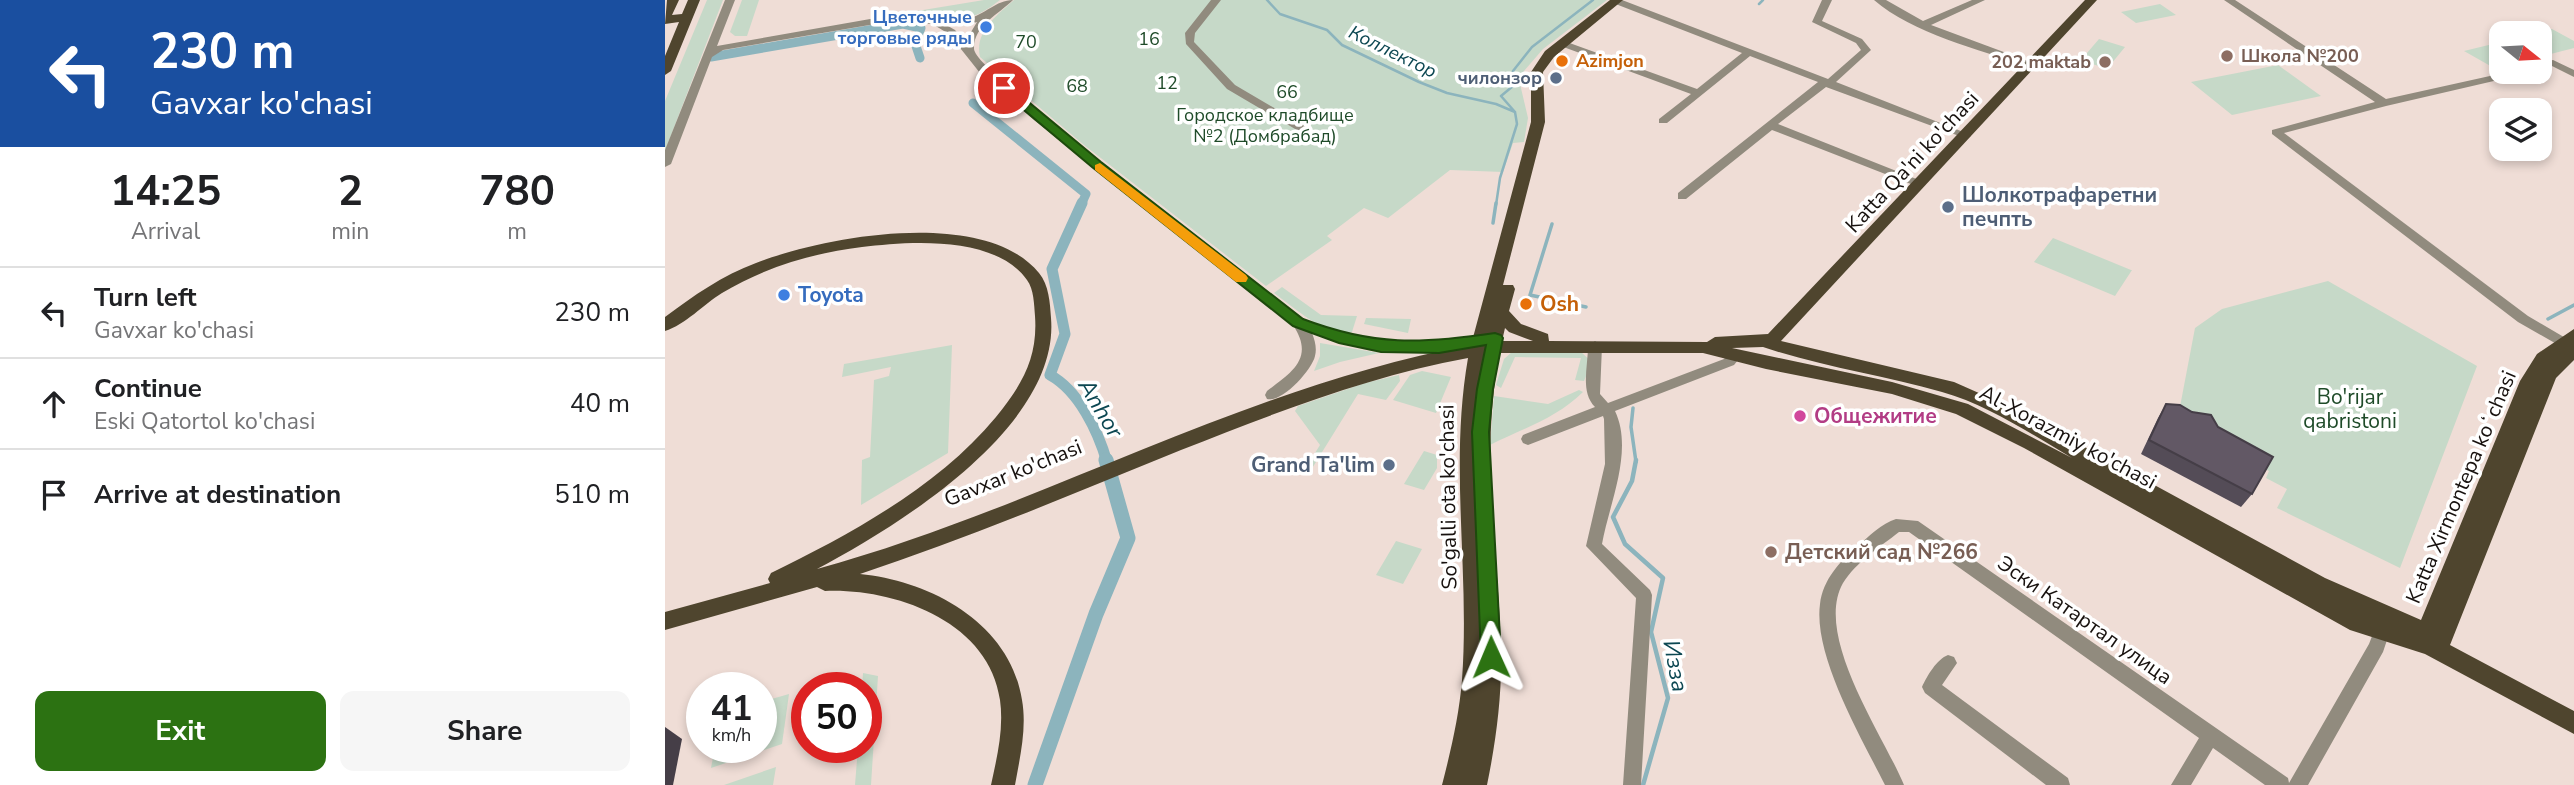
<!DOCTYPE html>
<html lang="en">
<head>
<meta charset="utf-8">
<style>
	:root { --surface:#fff; --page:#f6f6f6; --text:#202124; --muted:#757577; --line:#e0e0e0; --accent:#2c7212 }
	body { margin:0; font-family:"Nunito Sans",sans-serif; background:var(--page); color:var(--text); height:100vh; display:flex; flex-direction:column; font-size:26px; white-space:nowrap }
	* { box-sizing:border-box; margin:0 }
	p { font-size:23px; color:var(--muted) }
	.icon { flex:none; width:38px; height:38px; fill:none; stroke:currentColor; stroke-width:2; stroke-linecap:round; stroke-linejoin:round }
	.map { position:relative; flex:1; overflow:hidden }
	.side { display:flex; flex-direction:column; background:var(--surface); width:665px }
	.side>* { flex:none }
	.hud { background:#1a4fa0; color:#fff; overflow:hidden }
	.needle { width:46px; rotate:108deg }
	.tools { position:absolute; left:1824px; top:21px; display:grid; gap:14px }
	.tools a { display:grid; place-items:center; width:63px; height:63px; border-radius:14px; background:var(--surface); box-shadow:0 4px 10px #0003; font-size:35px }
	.speed { position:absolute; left:21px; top:672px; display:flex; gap:14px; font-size:35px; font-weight:700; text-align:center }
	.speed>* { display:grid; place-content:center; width:91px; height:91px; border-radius:50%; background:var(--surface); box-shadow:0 4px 10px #0003; line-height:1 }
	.speed small { font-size:18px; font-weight:400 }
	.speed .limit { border:10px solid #d22; background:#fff; color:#111 }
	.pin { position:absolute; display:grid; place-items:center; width:60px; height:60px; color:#fff; margin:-30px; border:4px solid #fff; border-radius:50%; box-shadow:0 2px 7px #0007 }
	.me { position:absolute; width:77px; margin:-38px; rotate:359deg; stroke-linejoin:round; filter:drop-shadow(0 0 5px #0008) }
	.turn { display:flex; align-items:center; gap:24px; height:147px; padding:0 35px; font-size:32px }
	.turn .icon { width:91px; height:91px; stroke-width:2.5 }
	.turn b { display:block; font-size:49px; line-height:60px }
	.eta { display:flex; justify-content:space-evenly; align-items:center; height:119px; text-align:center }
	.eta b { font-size:42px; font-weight:700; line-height:49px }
	.primary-button { display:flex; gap:14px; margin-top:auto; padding:14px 35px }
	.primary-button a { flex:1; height:80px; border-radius:14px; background:var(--accent); color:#fff; font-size:28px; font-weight:700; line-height:80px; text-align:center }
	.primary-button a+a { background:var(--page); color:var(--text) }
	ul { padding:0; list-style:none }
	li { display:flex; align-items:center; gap:21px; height:91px; padding:0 35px; border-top:2px solid var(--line) }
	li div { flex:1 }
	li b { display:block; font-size:26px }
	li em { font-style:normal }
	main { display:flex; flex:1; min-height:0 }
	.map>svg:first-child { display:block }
</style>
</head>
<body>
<main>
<section class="side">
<div class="hud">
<div class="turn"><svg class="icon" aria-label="left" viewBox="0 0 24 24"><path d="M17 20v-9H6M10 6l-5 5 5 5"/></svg><div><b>230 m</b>Gavxar ko'chasi</div></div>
</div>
<div class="eta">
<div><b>14:25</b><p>Arrival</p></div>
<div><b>2</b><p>min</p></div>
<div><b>780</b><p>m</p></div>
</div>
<ul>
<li><svg class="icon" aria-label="left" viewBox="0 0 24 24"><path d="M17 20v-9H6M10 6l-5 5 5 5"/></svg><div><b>Turn left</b><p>Gavxar ko'chasi</p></div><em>230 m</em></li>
<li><svg class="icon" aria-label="ahead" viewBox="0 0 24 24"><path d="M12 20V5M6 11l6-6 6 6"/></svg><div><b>Continue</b><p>Eski Qatortol ko'chasi</p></div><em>40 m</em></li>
<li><svg class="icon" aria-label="arrive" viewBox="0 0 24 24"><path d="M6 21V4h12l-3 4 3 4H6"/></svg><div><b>Arrive at destination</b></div><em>510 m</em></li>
</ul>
<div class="primary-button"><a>Exit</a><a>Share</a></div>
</section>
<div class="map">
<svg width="1909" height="785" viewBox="0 0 1909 785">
	<rect width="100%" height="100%" fill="#efddd6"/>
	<path fill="#c6d9c8" d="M42,0H58L0,151V101Z
		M77,0H94L82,36H70L65,32Z
		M319,0H335C297,30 288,16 246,12Z
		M349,0H942L878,49L859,71L855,84L863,118L859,142L848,143L838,172L785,170L723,218L699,208L662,236L667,240L601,286L419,145L315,57C309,32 332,15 349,0Z
		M1495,4L1511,15L1471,23L1456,12Z
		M1887,29L1909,41V48L1874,57V33H1870Z
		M1434,39L1460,47L1442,69L1416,60Z
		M1836,42V66L1829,68L1799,51Z
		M1613,65L1656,96L1567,115L1526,82Z
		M1388,238L1466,270H1467L1450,296L1369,262Z
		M1663,281L1812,366L1735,568L1612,508L1622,489L1601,478L1604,471L1544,441L1514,412L1530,328L1557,309Z
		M617,287L656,315L692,316L687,332C660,337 630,308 609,293Z
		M701,318L746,319L743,333L699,324Z
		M655,343L714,353L675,362L649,371L655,356Z
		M287,345L283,453L196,505L197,460L205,457L209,380L224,376L226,367L177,377L179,364Z
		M847,352H916L927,362L919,381L910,380L916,358L850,357L836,388L831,385L839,359Z
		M757,371L786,377L771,413L728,400L745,375Z
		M734,375L735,381L721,400L693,394L646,470L640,469L655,445L630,411L633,406L700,383Z
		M914,390L918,392C892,418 857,429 825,445L829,396L883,404Z
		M759,451L772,455V468L759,490L739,484Z
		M731,541L757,549L738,584L711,575Z
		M198,673L213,676L206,785H190L193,747H201V688H197Z
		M124,694L117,744L46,768L50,747H96V702Z
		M111,767L108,785H59Z"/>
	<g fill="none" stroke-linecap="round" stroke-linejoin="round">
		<path stroke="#8cb4bd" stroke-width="2.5" d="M602,0L615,14L662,30L677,45L754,82L782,93L831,104L850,112
			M1094,4L1098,0
			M831,205L835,178L852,124L850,112L836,96L848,86V71L867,47L928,0"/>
		<path stroke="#8cb4bd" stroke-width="3.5" d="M828,223L831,203
			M887,224L865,295L921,307
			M1883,319L1909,305
			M968,408L966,427L971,462"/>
		<path stroke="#8cb4bd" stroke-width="4.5" d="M971,460L967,481L948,517L960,544L998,578L986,632L1003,698L978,785"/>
		<path stroke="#8cb4bd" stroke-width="9" d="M46,57L238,24L256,28L250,43L255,58
			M308,103L421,194L416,205"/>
		<path stroke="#8cb4bd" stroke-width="11" d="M417,203L387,269L400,334L385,375C414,391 433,431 442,462"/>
		<path stroke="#8cb4bd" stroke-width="15" d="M370,785L431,614L463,538L441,460"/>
		<path fill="#918b7e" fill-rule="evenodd" d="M60,0H70L52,46L228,15C235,15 243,14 251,15C268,17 284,23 302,19C320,15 331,0 348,0C334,14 308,26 309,49C310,75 598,284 638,320C683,337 727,342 774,342L781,347L774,352C730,351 689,347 647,333C650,341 652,348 650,356C647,370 617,403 602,399L600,395L602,391C627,372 650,358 628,325L369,120L315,73L284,34L269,25L252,21H228L58,50L47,57L6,164L0,167V150ZM312,22L300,42L290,30L283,26L302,25Z
			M546,0H556L530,33L529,42L570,85L645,129V133H637L562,89L521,44L520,33Z
			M947,0H957L1163,79L1196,50L1191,43L1147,22L1157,0H1167L1157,21L1197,39L1206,50L1171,82L1306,135L1305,137H1297L1161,87L1113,124L1259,182V186H1251L1107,130L1021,199H1013V193L1153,82L1085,56L1002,123H994V119L1026,94L893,45V41H899L1032,89L1077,53L948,3Z
			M1209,0H1221L1258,21L1307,0H1320L1266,25L1371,64L1362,66C1315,50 1247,33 1209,0Z
			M1559,0H1570L1721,99L1843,72H1860L1859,74L1721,106L1619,133L1863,316L1909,343V354L1853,322L1607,134V130L1710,102Z
			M1888,60L1909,70V77L1887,66L1874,69V63Z
			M930,341L937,346L935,394L943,403L1059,359L1065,352L1070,350L1077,355L1069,365L950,411C969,451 944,504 937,544L985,590L987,595L976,785H958L971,598L921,546L940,464L939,419L938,416L863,445L858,443L856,439L858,435L930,407C915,392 923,367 923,346Z
			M1231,519L1253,521L1623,778L1624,783L1704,644L1711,626L1717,623L1723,626L1725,631L1718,652L1643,785H1600L1548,748L1526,785H1506L1534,738L1244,532H1234C1215,547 1191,562 1178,583C1148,636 1219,736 1239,785H1220C1197,739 1148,656 1155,604C1158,580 1174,562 1192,547C1203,537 1217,523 1231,519Z
			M1283,655L1289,657L1292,663L1277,685L1403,778L1405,785H1381L1260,693L1257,687C1262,676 1272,659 1283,655Z"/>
		<path fill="#4f452e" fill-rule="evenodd" d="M2,0H14L7,15L17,14L23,0H35L6,71L0,75V56L14,22L0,24Z
			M945,0H958L889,57L878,72L880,122L838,285H848L850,289L844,311L856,324L883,334L884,341L1042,342L1050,337L1103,334L1420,0H1432L1116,341L1289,382L1350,409L1660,578L1756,620L1855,381L1872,354L1909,329V360L1891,378L1785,645L1909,711V734L1760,654L1685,630L1359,448L1291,414L1227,394L1101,369L1038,353H835C814,452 834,552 836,652C837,697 831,741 822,785H777C786,750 794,716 797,680C805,571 784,468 803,358C704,376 610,413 516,450C410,493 304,538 195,574C266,581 345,623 357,700C362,728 355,757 350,785H326C332,757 339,729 335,700C324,621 229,588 160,591L152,587L0,630V612L105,583L103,579L106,573C186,534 274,486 331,417C357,385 373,358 370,316C369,305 369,289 362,280C330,235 245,241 197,247C148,253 100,267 57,293C39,304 20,325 0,331V317C28,296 58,275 91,263C160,236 320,207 374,273C384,285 385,303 386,318C395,426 235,525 152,569C374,508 578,387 806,345L866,122V72L880,51ZM840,328L844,332L868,341H837ZM1098,347C1157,367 1218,375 1277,392C1323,405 1366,434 1407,458L1303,404L1227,382L1067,348Z"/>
	</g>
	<path fill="#544c57" d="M1501,404L1587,494L1576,507L1476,454L1493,418Z"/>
	<path fill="#453e47" d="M0,727L17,739L8,785H0Z"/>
	<path fill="#625865" stroke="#453e47" stroke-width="2" d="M1501,404L1515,405L1527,412L1546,415L1553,427L1608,457L1587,494L1484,440Z"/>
	<path fill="#2c7212" stroke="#1d4a0c" stroke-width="2" d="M335,85H343L436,162L638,319C709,346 756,344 830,333L836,335L838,338L828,389L824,432L836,657L833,663L826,666L819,663L816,657L807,432L812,389L821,345L774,353L716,352L674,343L628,326L427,167L335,90Z"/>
	<path fill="#f59e0b" d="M435,163L581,275L583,278L581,282H571L430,170V165Z"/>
	<g fill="#3f7fe0" stroke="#fff" stroke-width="2.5">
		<circle cx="321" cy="27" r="7"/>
		<circle cx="119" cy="295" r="7"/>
	</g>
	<g fill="#8d6e63" stroke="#fff" stroke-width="2.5">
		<circle cx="1562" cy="56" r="7"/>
		<circle cx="1440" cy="62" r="7"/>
		<circle cx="1106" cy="552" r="7"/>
	</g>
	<g fill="#e8710a" stroke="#fff" stroke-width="2.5">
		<circle cx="897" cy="61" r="7"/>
		<circle cx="861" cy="304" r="7"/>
	</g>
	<g fill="#5c6f8a" stroke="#fff" stroke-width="2.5">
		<circle cx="891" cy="78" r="7"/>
		<circle cx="1283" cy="207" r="7"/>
		<circle cx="724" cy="465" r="7"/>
	</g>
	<circle fill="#d1479c" stroke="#fff" stroke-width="2.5" cx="1135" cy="416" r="7"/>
	<g text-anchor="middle" stroke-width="7" stroke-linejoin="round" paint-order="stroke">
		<g font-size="18" font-weight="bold" fill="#366cbe" stroke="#fff" text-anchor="end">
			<text x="307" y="23">Цветочные<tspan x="307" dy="21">торговые ряды</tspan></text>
		</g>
		<g font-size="18" fill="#1f4b29" stroke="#fff">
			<text x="484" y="45">16</text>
			<text x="361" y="48">70</text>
			<text x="502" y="89">12</text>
			<text x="412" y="92">68</text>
			<text x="622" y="98">66</text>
			<text x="600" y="121">Городское кладбище<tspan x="600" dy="21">№2 (Домбрабад)</tspan></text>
		</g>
		<g font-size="18" font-weight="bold" fill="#785e54" stroke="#fff" text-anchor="start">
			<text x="1576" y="62">Школа №200</text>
			<text x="1426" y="68" text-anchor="end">202 maktab</text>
		</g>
		<g font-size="18" font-weight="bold" fill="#c56008" stroke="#fff" text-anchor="start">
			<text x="911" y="67">Azimjon</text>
		</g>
		<g font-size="18" font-weight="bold" fill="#4e5e75" stroke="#fff" text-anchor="end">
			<text x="877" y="84">чилонзор</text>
		</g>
		<g font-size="19" font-style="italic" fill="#0c4752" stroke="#fff">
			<text transform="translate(728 51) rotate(26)" y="7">Коллектор</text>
		</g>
		<g font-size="21" fill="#17110e" stroke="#fff">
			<text transform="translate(1247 162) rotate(-47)" y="7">Katta Qa'ni ko'chasi</text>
			<text transform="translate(1403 437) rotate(28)" y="7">Al-Xorazmiy ko'chasi</text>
			<text transform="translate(348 473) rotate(-22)" y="7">Gavxar ko'chasi</text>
			<text transform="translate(1796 487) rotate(-67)" y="7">Katta Xirmontepa koʻchasi</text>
			<text transform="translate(783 497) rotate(-91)" y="7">So'galli ota ko'chasi</text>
			<text transform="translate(1420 620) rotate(35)" y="7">Эски Катартал улица</text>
		</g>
		<g font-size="21" font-weight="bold" fill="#4e5e75" stroke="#fff" text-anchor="start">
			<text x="1297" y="202">Шолкотрафаретни<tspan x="1297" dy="24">печпть</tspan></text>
			<text x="710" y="472" text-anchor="end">Grand Ta'lim</text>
		</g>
		<g font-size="21" font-weight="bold" fill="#366cbe" stroke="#fff" text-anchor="start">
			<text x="133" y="302">Toyota</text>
		</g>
		<g font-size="21" font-weight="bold" fill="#c56008" stroke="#fff" text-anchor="start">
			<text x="875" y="311">Osh</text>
		</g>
		<g font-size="21" fill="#1f4b29" stroke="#fff">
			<text x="1685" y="404">Bo'rijar<tspan x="1685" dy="24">qabristoni</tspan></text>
		</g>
		<g font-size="21" font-weight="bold" fill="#b23c85" stroke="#fff" text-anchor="start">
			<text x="1149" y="423">Общежитие</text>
		</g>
		<g font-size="21" font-weight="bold" fill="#785e54" stroke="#fff" text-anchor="start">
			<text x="1120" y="559">Детский сад №266</text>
		</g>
		<g font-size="23" font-style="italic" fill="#0c4752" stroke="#fff">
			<text transform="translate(436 408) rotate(59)" y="8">Anhor</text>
			<text transform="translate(1011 666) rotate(79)" y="8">Изза</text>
		</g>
	</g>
</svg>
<div class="tools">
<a><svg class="needle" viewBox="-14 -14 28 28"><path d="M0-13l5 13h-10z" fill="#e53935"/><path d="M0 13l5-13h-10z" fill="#757577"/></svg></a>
<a><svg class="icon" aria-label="layers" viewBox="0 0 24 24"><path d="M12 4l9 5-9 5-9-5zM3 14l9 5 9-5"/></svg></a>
</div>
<div class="speed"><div>41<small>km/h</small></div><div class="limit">50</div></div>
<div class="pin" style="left:339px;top:88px;background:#d93025"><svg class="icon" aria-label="arrive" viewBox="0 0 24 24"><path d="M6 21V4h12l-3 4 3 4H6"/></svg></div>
<svg class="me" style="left:826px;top:657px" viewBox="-20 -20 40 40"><path d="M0-17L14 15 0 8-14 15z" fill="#2c7212" stroke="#fff" stroke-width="4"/></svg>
</div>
</main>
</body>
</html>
